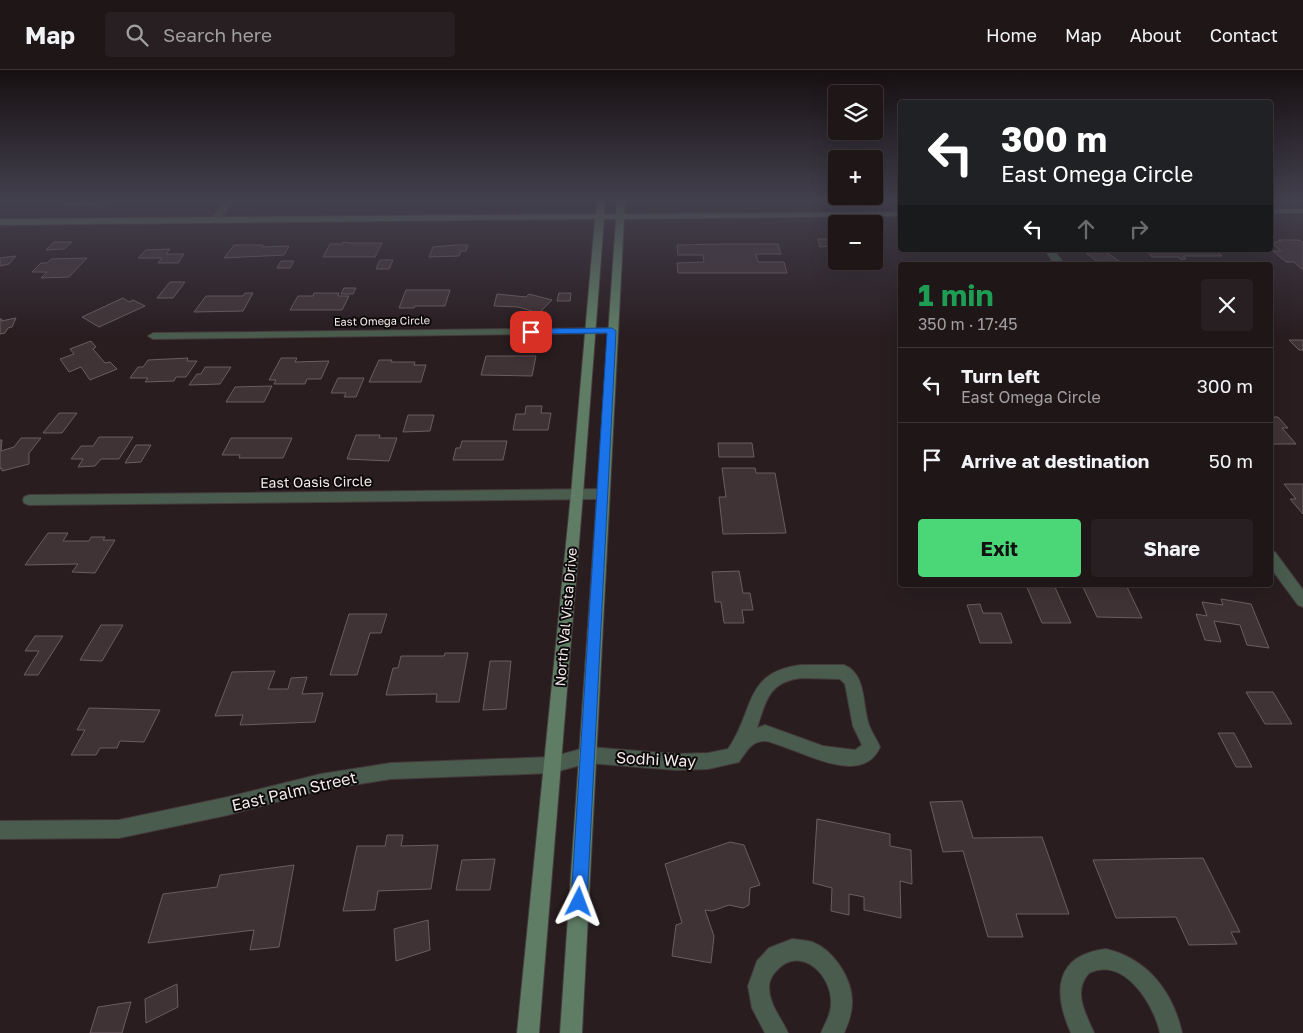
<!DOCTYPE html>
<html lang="en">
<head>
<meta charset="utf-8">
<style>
	:root { --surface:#1f1618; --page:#271f21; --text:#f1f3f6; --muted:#a19fa2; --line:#3c3537; --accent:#4bd677 }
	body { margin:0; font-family:"Golos Text",sans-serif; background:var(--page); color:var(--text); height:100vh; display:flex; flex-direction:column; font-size:19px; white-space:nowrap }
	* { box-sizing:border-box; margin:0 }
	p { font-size:16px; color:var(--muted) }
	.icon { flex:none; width:28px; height:28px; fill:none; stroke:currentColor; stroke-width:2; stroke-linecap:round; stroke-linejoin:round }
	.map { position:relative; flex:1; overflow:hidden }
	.side { position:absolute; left:898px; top:192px; width:375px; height:325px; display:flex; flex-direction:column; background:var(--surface); border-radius:5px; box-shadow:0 5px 20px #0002,0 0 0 1px var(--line) }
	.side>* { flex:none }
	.guide { position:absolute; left:898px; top:30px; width:375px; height:152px; border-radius:5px; box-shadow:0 5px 20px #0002,0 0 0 1px var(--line); background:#202124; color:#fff; overflow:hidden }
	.buttons { position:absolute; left:828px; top:15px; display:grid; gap:10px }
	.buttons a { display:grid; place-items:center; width:55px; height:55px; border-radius:5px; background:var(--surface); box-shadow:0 5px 20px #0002,0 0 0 1px var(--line); font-size:25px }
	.pin { position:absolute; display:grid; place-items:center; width:42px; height:42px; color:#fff; margin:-21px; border-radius:10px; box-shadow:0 2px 8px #0006 }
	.me { position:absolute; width:55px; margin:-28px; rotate:3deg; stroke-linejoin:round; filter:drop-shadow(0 0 4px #0008) }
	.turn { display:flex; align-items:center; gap:18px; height:105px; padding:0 20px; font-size:22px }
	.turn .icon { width:65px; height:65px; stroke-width:2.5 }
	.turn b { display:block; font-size:35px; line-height:42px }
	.lanes { display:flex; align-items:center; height:48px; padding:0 20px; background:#0003; justify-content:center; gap:25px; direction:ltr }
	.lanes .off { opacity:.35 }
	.round { display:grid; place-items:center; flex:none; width:52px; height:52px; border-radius:5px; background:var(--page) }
	.headline { display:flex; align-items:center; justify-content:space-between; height:85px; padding:0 20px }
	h1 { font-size:30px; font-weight:700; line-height:38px; color:#1e9e55 }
	.action { display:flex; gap:10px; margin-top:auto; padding:10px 20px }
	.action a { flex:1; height:58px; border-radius:5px; background:var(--accent); color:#111; font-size:20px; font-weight:700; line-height:58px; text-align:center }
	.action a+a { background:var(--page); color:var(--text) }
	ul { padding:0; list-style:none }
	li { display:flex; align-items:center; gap:15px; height:75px; padding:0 20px; border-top:1px solid var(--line) }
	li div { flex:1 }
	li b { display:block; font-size:19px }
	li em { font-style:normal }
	header { display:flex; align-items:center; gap:30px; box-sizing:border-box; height:70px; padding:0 25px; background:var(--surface); border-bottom:1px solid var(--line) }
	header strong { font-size:24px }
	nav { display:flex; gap:28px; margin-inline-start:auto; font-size:18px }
	.search { width:350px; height:45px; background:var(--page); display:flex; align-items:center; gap:12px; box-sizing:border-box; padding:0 18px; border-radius:5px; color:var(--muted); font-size:19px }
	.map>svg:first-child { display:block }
</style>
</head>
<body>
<header>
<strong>Map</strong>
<div class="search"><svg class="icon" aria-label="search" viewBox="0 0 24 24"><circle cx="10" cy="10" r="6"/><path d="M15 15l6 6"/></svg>Search here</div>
<nav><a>Home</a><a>Map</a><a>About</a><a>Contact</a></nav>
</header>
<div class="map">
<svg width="1303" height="963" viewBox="0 0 1303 963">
	<rect width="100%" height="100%" fill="#291d20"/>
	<path fill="#403336" stroke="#6b5d60" d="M78,131H113L105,136L80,135L67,136L65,134Z
		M818,169H836V180L833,176L820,177Z
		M1278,170H1298L1303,172V200L1294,192H1286L1273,181H1281L1271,172H1281Z
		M54,172H72L64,179L46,180Z
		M343,172L351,173H382L375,187H323L330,174H342Z
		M722,174H778L781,184H756L758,192H784L787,203H678L677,193L704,192L703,185H678L677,175Z
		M234,175H263L262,177L289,176L284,185L224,188Z
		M455,175H468L466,181H461L459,186L429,187L433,177Z
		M170,179L166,184H184L178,193H158L162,188H138L146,180Z
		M1103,180L1123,194V195H1102L1086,183Z
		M1146,180H1216L1222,186H1183L1186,189H1180L1178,187H1152Z
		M16,186L9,194L0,196V188Z
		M87,188L69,207L41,208L47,202H32L41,193H47L51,189Z
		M380,190H393L389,199H376Z
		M281,191H294L290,198H277Z
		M170,212H185L173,228H157Z
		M344,218H356L353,224H341Z
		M406,220H450L445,236H415L414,238H399Z
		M245,223H253L243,241L194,242L206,226H243Z
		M314,223H339L338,226H349L342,240H290L298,226H313Z
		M559,223H571L570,231H557Z
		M497,224L526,227L529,224L552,230L539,243L518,237L494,236Z
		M123,228L129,232L133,230L145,236L99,257L82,247Z
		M16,248L12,257L8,258L5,263L0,264V249H2L1,251Z
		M1289,270H1303V280H1299Z
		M91,271L96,277L93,279L105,293L110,292L117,299L90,310L81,297L69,302L60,289L74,284L70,279Z
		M486,286H536L532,306L481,305Z
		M188,288L187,291H197L186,307H176L174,311L145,312L148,308H130L138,297H143L148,290Z
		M281,288H297L295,292L329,291L321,309H307L305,314H274L276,310H269Z
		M379,290H392L391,292H415L414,295H426L421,312H369Z
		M205,297H231L220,314L189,315L197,304H201Z
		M338,308H364L356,327H344L346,323H331Z
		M272,316L264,332H226L235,317Z
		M526,336H542L541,343H551L548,360H513L516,344H525Z
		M59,343H77L62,363H43Z
		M1270,343L1274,347H1278L1288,358H1282L1296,374H1270Z
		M408,345H434L430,361L403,362Z
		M356,365H380L379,368H397L389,391L347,389Z
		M99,367H133L119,389H101L95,396L78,397L83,389H71L81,376H93Z
		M21,368H41L29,383V394L2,401V398L0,399V370H2L1,381L14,377Z
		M231,368H292L283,388H239L240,385H222Z
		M462,371H507L503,390H453L456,378H460Z
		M718,373H752L754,387H719Z
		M136,375H151L141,392L125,393Z
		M722,398H755L756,403H775L786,463L723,464L719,427H726Z
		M1284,414H1303V444L1290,429H1296Z
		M48,463H68L63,471H89L91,467H105L103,470H115L95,503L72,502L78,494L25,495Z
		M739,501L743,523H750L753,540H742L744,553H724L721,532H715L712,502Z
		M1026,515H1054L1071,553H1042Z
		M1082,515L1127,517L1142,548L1097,547Z
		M1221,529L1251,534L1269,578L1247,575L1240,555L1214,551L1221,572L1205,570L1196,544L1207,546L1202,532L1223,535Z
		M980,534L983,543H1001L1012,573H980L967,535Z
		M349,544H387L381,563H370L357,605H330Z
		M101,555H123L102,591L80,590Z
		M35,566H63L38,605H24L39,581H25Z
		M445,583H468L459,632H436L437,624L386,625L393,598H398L401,586H444Z
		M490,591H511L506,639L483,640Z
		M275,601L268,619H288L291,608L307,607L302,624L323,623L315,652L240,655L243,645L215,646L232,602Z
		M1246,622H1273L1292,654H1265Z
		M89,638L160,640L144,672L120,671L117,678H100L96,685H71L85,660H77Z
		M1218,663H1234L1252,697H1236Z
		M962,731L973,768L1042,767L1069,844H1016L1023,867H988L963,781L943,782L930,732Z
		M817,749L890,764V776L911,780L912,814L900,811L901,848L864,840V827L849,824V845L831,841L832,818L813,813Z
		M387,765H403L401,776L438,775L431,819L378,821L375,840L343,841L357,776H385Z
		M730,772L744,775L760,815L750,818L749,835L743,838L729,835L712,841L705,840L714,866L711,893L672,886L676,855L682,853L665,794Z
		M1203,788L1240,862H1231L1237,874L1189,875L1176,847L1116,848L1093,790Z
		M495,789L490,820H456L462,790Z
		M294,795L279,877L250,880L254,860L148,873L163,824L217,817L220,805Z
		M428,850L430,880L396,891L394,859Z
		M177,914L178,937L146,953L145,929Z
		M131,932L122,963H90L98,937Z"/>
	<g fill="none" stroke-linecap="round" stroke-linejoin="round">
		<defs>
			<path id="minor" d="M226,131H234L217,152H211V148Z
				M1045,180H1054L1065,195H1055Z
				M612,258L616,259V263L153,269L148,266L153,263Z
				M603,419L608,421L609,424L608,427L603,429L29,435L24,433L23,430L24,427L29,425Z
				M1270,481L1275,482L1303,520V537L1298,535L1270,497Z
				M801,595H844C867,604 862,636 869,655C872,663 877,670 880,677C863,716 807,684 779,675C775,674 769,671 765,671C751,671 746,682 739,692L708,699L676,700L588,693L552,703L391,709L321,720L228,745L119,768L0,769V751L119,750L228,727L321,704L391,693L552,687L588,677L676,684L708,683L728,679C755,641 743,602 801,595ZM801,608L840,609L845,614L853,656L862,675L855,680L823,676L765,655L757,658C766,630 769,612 801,608Z
				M792,869C799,870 806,870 812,872C834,880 853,910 852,933C852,944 848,954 844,963H821C825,953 831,945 831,934C833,906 801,874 777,900C773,904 769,911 769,917C769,935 781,947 788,963H765L752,938L748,916L757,891L769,878Z
				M1106,879C1148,889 1173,922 1182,963H1160C1154,934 1124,886 1089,903C1072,922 1086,944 1094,963H1071C1053,923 1054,885 1106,879Z"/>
			<path id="secondary" d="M597,131H605L604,144H616L617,131H625L624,144L900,142V146L624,149L582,963H560L616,149H604L583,424L539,963H517L571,424L595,149L0,155V149L596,144Z
				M1270,139H1303V143H1270Z"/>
		</defs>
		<use href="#minor" stroke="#453a3c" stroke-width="2"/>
		<use href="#secondary" stroke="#453a3c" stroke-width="2"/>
		<use href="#minor" fill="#495c4d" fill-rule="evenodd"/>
		<use href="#secondary" fill="#5f7d65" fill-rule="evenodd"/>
	</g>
	<linearGradient id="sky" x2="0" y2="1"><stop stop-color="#171012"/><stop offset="0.49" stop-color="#43404e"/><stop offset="1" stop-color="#43404e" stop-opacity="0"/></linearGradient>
	<rect width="1303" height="266" fill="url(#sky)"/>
	<path fill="#1a73e8" stroke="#114b97" d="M612,258L616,261L587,832L585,838L579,840L573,838L571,832L607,263L531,264L526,262L531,259Z"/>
	<g text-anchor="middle" stroke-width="4" stroke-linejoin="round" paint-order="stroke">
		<g font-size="11" fill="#f1e9ea" stroke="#0e090a">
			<text transform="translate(382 251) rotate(-1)" y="4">East Omega Circle</text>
		</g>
		<g font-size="14" fill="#f1e9ea" stroke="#0e090a">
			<text transform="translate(316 412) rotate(-1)" y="5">East Oasis Circle</text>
			<text transform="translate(566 547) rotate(-85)" y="5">North Val Vista Drive</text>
		</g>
		<g font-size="16" fill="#f1e9ea" stroke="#0e090a">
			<text transform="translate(656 689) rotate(3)" y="6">Sodhi Way</text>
			<text transform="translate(294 721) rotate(-13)" y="6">East Palm Street</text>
		</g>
	</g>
</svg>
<div class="buttons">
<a><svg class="icon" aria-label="layers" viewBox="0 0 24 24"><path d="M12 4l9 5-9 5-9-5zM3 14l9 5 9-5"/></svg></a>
<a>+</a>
<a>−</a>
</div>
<div class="pin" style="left:531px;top:262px;background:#d93025"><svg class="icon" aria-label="arrive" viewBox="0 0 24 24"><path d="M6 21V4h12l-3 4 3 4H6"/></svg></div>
<svg class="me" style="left:579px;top:832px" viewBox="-20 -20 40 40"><path d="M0-17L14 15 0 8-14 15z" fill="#1a73e8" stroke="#fff" stroke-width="4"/></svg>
<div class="guide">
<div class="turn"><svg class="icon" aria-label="left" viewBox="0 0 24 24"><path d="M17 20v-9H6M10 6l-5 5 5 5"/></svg><div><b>300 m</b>East Omega Circle</div></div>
<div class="lanes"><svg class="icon" aria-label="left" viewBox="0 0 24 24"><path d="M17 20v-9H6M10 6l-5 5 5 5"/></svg><svg class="icon off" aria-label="ahead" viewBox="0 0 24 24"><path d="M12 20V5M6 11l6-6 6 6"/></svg><svg class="icon off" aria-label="right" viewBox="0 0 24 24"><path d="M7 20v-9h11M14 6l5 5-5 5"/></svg></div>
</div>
<section class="side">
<div class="headline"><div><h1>1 min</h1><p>350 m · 17:45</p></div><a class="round"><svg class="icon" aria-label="close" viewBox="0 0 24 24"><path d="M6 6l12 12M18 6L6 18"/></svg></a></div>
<ul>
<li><svg class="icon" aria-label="left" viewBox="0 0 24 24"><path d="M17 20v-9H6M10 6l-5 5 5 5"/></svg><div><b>Turn left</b><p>East Omega Circle</p></div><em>300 m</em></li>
<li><svg class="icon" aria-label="arrive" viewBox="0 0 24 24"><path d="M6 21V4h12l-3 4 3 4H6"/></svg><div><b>Arrive at destination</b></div><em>50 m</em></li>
</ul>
<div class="action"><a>Exit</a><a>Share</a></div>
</section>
</div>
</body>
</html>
